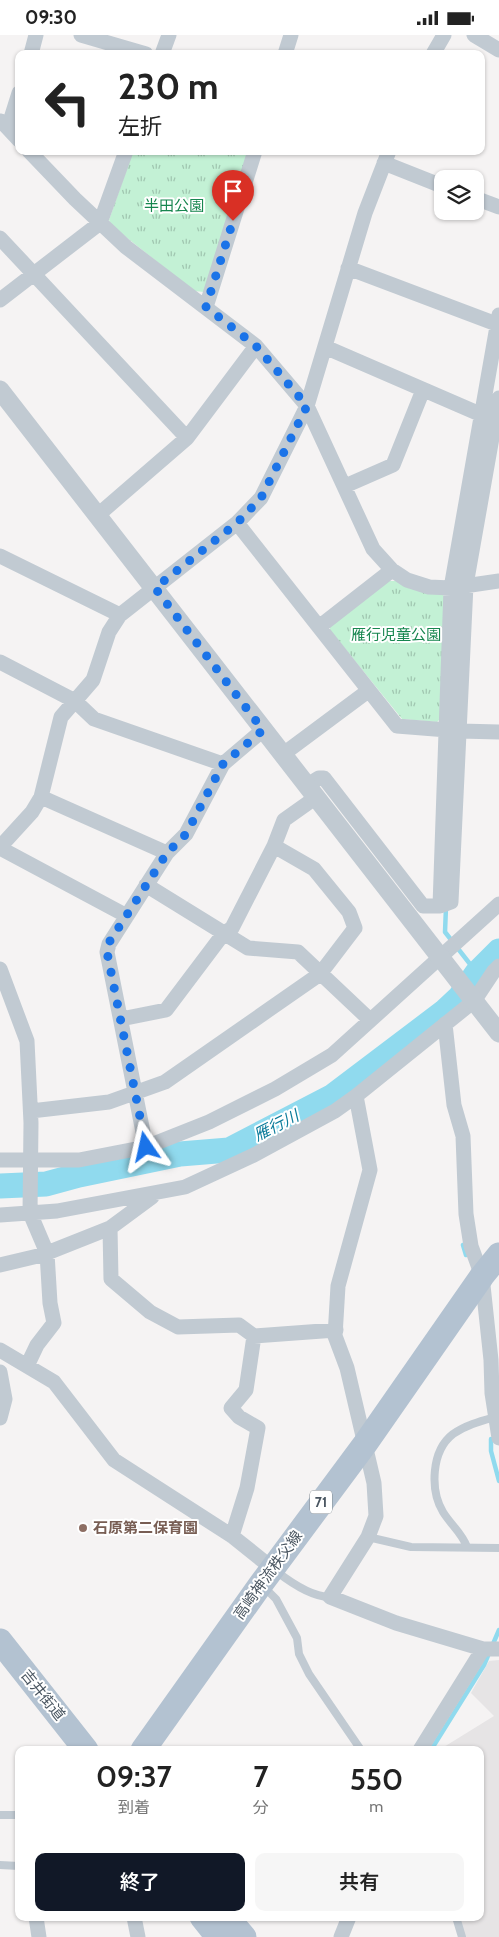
<!DOCTYPE html>
<html lang="ja">
<head>
<meta charset="utf-8">
<style>
	:root { --surface:#fff; --page:#f6f6f6; --text:#222; --muted:#767676; --accent:#111827 }
	body { margin:0; font-family:Cabin,"Noto Sans JP",sans-serif; background:var(--page); color:var(--text); height:100vh; display:flex; flex-direction:column; font-size:19px; white-space:nowrap }
	* { box-sizing:border-box; margin:0 }
	p { font-size:16px; color:var(--muted) }
	.icon { flex:none; width:28px; height:28px; fill:none; stroke:currentColor; stroke-width:2; stroke-linecap:round; stroke-linejoin:round }
	.map { position:relative; flex:1; overflow:hidden }
	.details { position:absolute; left:15px; top:1711px; width:469px; height:175px; display:flex; flex-direction:column; background:var(--surface); border-radius:10px; box-shadow:0 1px 4px #0004 }
	.details>* { flex:none }
	.hud { position:absolute; left:15px; top:15px; width:470px; height:105px; border-radius:10px; box-shadow:0 1px 4px #0004; background:#fff; color:var(--text); overflow:hidden }
	.controls { position:absolute; left:434px; top:135px; display:grid; gap:10px }
	.controls a { display:grid; place-items:center; width:50px; height:50px; border-radius:10px; background:var(--surface); box-shadow:0 1px 4px #0004; font-size:25px }
	.pin { position:absolute; display:grid; place-items:center; width:42px; height:42px; color:#fff; margin:-51px -21px; border-radius:50% 50% 50% 0; rotate:-45deg; box-shadow:0 0 5px #0007 }
	.pin .icon { rotate:45deg }
	.me { position:absolute; width:55px; margin:-28px; rotate:349deg; stroke-linejoin:round; filter:drop-shadow(0 0 4px #0008) }
	.turn { display:flex; align-items:center; gap:18px; height:105px; padding:0 20px; font-size:22px }
	.turn .icon { width:65px; height:65px; stroke-width:2.5 }
	.turn b { display:block; font-size:35px; line-height:42px }
	.eta { display:flex; justify-content:space-evenly; align-items:center; height:85px; text-align:center }
	.eta b { font-size:30px; font-weight:600; line-height:35px }
	.cta { display:flex; gap:10px; margin-top:auto; padding:10px 20px }
	.cta a { flex:1; height:58px; border-radius:10px; background:var(--accent); color:#fff; font-size:20px; font-weight:600; line-height:58px; text-align:center }
	.cta a+a { background:var(--page); color:var(--text) }
	.status { display:flex; justify-content:space-between; align-items:center; height:35px; padding:0 25px; background:var(--surface); direction:ltr }
	.status svg { height:14px; fill:currentColor }
	.map>svg:first-child { display:block }
</style>
</head>
<body>
<div class="status"><b>09:30</b><svg viewBox="0 0 49 12"><path d="M0 12V9h3v3zM5 12V6h3v6zM10 12V3h3v9zM15 12V0h3v12zM26 1h20v11H26zM47 4h2v5h-2z"/></svg></div>
<div class="map">
<svg width="499" height="1902" viewBox="0 0 499 1902">
	<defs>
		<pattern id="park-tufts" width="24" height="20" patternUnits="userSpaceOnUse" patternTransform="scale(1.25)"><rect width="24" height="20" fill="#c3f1d5"/><path d="M3 7l-1-3M5 7V3M7 7l1-3M15 17l-1-3M17 17v-4M19 17l1-3" fill="none" stroke="#a0c6b0"/></pattern>
	</defs>
	<rect width="100%" height="100%" fill="#f5f3f3"/>
	<path fill="#e6e4e5" d="M499,1625V1902H465L459,1883L480,1882V1715H439L494,1681L471,1658L489,1626Z"/>
	<path fill="url(#park-tufts)" d="M133,116H248L204,257L194,256L112,191L109,185Z
		M389,546H396L409,553L443,560L446,564L442,682L437,687L402,684L330,595V589Z"/>
	<g fill="none" stroke-linecap="round" stroke-linejoin="round">
		<path stroke="#90daee" stroke-width="4.5" d="M446,872L445,897L477,938
			M463,1210L466,1220
			M491,1404V1416L499,1446
			M431,1715L484,1630L499,1595"/>
		<path stroke="#90daee" stroke-width="25" d="M0,1151L46,1149L79,1140L180,1119L229,1115L333,1061L444,977L460,962L477,938L499,916"/>
		<path stroke="#c1cad2" stroke-width="8" d="M368,1502L411,1512L499,1513
			M467,1512C462,1498 451,1490 443,1477C430,1455 431,1416 453,1399C466,1390 481,1386 495,1382
			M276,1536C290,1547 311,1562 330,1562
			M264,1552L276,1564L297,1603L299,1619L309,1639L361,1715
			M0,1780H19
			M0,1830L19,1831
			M456,1882L462,1902"/>
		<path stroke="#c1cad2" stroke-width="15" d="M81,0L146,19
			M474,0L499,15
			M31,19L36,0
			M162,19L169,0
			M285,19L291,0
			M433,19L444,0
			M1,86L19,105
			M8,93L19,58
			M29,116L75,164L126,212L256,311L307,371L373,514L392,535L407,545L429,552L451,553L499,546
			M384,128L442,151
			M475,163L499,172
			M0,203L187,403
			M348,233L499,290
			M0,265L100,188L126,116
			M206,272L255,116
			M325,312L482,380L491,381
			M345,451L393,430L423,355
			M98,480L187,403L256,311
			M237,488L397,691L460,696L499,697
			M0,521L120,580
			M319,592L392,535
			M0,627L75,666L94,684L223,729
			M282,720L368,656
			M306,751L319,743H324L423,871H440L451,867L466,550L499,363
			M41,762L167,818
			M274,811L284,785L315,763
			M0,812L32,777L41,762L61,682L93,645L109,597L120,580L237,488L261,463L307,371L365,178L389,116
			M0,813L127,881
			M146,850L248,913L298,917L370,985
			M440,871L451,553L499,280
			M0,934L27,1006L31,1088L30,1178L47,1218L50,1268L54,1288L37,1310L27,1331
			M445,989L454,1070L463,1101L466,1179L471,1211L482,1241L491,1325L492,1358L499,1403
			M356,1061L370,1135L338,1251L335,1301L347,1333L374,1448L376,1481L368,1502L330,1562L396,1588L483,1614H499
			M31,1076L109,1067L165,1047L320,939L355,893L349,877L314,834L274,811L232,893L224,898L166,975L121,984
			M146,1112L107,917L109,909L167,818L186,799L223,729L263,695
			M0,1125H79L146,1112L209,1087L275,1054L332,1020L499,869
			M0,1180L57,1176L185,1152L254,1120L335,1076L356,1061L474,966L494,936L499,931
			M110,1193L111,1244L150,1277L178,1292L239,1290L254,1301L336,1295
			M0,1230L42,1220L110,1193L152,1162
			M0,1315L54,1347L114,1425L232,1501L272,1533
			M0,1337L5,1364L0,1383
			M232,1501L247,1453L258,1393L239,1382L231,1373L246,1355L254,1301
			M420,1715L483,1614
			M36,1882L39,1902
			M134,1882L138,1902
			M341,1902L349,1882"/>
		<path stroke="#c1cad2" stroke-width="19" d="M0,355L499,998"/>
		<path stroke="#b3c2d1" stroke-width="25" d="M0,1606L86,1715
			M143,1715L261,1549L365,1409L482,1241L499,1220
			M202,1882L218,1902
			M227,1882L244,1902"/>
	</g>
	<g fill="none" stroke-linecap="round" stroke-linejoin="round">
		<path stroke="#1a73e8" stroke-width="9" stroke-dasharray="0 16.2" d="M146,1112L107,917L108,909L167,818L186,799L223,729L263,695L155,553L237,488L261,463L307,371L256,311L206,272L233,186"/>
	</g>
	<circle fill="#8d6e63" stroke="#fff" stroke-width="2" cx="83" cy="1493" r="5"/>
	<g text-anchor="middle" stroke-width="4" stroke-linejoin="round" paint-order="stroke">
		<rect fill="#fff" stroke="#808990" stroke-width="1" x="310" y="1455.5" width="22" height="23" rx="4"/>
		<g font-size="14" font-weight="bold" fill="#4a5661">
			<text x="321" y="1472">71</text>
		</g>
		<g font-size="15" fill="#17864f" stroke="#fff">
			<text x="174" y="176">半田公園</text>
			<text x="396" y="605">雁行児童公園</text>
		</g>
		<g font-size="15" font-weight="bold" fill="#785e54" stroke="#fff" text-anchor="start">
			<text x="93" y="1498">石原第二保育園</text>
		</g>
		<g font-size="15" fill="#4a5661" stroke="#fff">
			<text transform="translate(268 1540) rotate(-54)" y="5">高崎神流秩父線</text>
			<text transform="translate(43 1660) rotate(51)" y="5">吉井街道</text>
		</g>
		<g font-size="16" font-style="italic" fill="#0c7c9b" stroke="#fff">
			<text transform="translate(276 1090) rotate(-27)" y="6">雁行川</text>
		</g>
	</g>
</svg>
<div class="controls">
<a><svg class="icon" aria-label="layers" viewBox="0 0 24 24"><path d="M12 4l9 5-9 5-9-5zM3 14l9 5 9-5"/></svg></a>
</div>
<div class="pin" style="left:233px;top:186px;background:#d93025"><svg class="icon" aria-label="arrive" viewBox="0 0 24 24"><path d="M6 21V4h12l-3 4 3 4H6"/></svg></div>
<svg class="me" style="left:146px;top:1112px" viewBox="-20 -20 40 40"><path d="M0-17L14 15 0 8-14 15z" fill="#1a73e8" stroke="#fff" stroke-width="4"/></svg>
<div class="hud">
<div class="turn"><svg class="icon" aria-label="left" viewBox="0 0 24 24"><path d="M17 20v-9H6M10 6l-5 5 5 5"/></svg><div><b>230 m</b>左折</div></div>
</div>
<section class="details">
<div class="eta">
<div><b>09:37</b><p>到着</p></div>
<div><b>7</b><p>分</p></div>
<div><b>550</b><p>m</p></div>
</div>
<div class="cta"><a>終了</a><a>共有</a></div>
</section>
</div>
</body>
</html>
